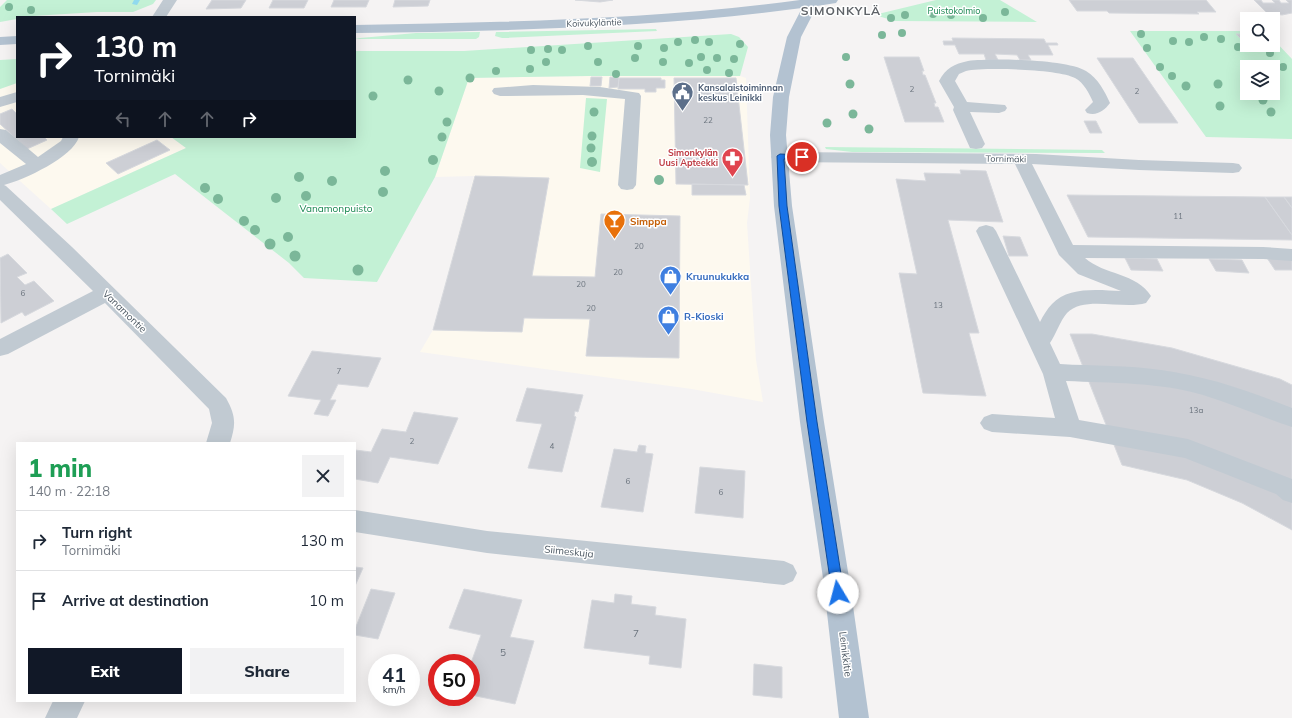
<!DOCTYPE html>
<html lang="en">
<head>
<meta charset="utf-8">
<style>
	:root { --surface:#fff; --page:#f2f2f3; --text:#1f2937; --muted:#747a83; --line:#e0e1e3; --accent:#111827 }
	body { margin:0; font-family:Mulish,sans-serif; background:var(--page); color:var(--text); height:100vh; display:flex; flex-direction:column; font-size:15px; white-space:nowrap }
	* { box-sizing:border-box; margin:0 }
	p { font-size:13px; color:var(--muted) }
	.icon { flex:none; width:22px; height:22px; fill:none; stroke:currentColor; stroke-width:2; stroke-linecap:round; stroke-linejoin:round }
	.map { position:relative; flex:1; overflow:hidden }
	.sheet { position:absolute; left:16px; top:442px; width:340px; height:260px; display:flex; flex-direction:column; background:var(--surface); border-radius:0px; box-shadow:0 4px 16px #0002 }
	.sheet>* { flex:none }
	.banner { position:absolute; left:16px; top:16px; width:340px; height:122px; border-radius:0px; box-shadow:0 4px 16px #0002; background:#111827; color:#fff; overflow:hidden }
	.fabs { position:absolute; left:1240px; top:12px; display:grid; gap:8px }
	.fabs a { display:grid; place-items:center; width:40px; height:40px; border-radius:0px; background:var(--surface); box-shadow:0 4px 16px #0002; font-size:20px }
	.speed { position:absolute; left:368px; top:654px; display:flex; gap:8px; font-size:20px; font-weight:700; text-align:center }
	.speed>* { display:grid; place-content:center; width:52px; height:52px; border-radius:50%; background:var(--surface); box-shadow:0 4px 16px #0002; line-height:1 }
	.speed small { font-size:10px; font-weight:400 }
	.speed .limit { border:6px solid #d22; background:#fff; color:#111 }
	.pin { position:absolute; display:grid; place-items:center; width:34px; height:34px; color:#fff; margin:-17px; border:2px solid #fff; border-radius:50%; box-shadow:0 1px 4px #0007 }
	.me { position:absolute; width:44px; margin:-22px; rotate:352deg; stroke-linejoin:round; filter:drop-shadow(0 0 3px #0008) }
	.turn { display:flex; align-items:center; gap:14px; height:84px; padding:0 12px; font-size:18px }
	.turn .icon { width:52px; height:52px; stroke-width:2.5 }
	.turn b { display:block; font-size:28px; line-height:34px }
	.lanes { display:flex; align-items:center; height:38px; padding:0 12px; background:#0003; justify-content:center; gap:20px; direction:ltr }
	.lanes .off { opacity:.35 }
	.round { display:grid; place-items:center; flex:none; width:42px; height:42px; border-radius:0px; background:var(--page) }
	.headline { display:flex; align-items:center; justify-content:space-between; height:68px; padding:0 12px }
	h1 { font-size:24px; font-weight:800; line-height:30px; color:#1e9e55 }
	.cta { display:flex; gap:8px; margin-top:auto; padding:8px 12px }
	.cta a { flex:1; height:46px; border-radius:0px; background:var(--accent); color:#fff; font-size:16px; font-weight:800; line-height:46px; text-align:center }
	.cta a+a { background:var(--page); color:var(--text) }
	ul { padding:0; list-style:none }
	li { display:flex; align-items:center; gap:12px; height:60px; padding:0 12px; border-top:1px solid var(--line) }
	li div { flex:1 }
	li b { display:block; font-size:15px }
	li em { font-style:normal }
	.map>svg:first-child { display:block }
</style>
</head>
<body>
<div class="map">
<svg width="1292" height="718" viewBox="0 0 1292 718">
	<rect width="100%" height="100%" fill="#f5f3f3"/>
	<path fill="#fdf9ef" d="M589,76H740L746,78L750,198L747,223L756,360L763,402L692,389L420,352L433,330L474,176L435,177L469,78Z
		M17,83V137H171L186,148L51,209L0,163V89Z"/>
	<path fill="#c3f1d5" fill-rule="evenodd" d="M7,0H156L153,4L133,12H97L17,17V19L0,22V7Z
		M936,0H1000L1037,22L895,21L878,16V14Z
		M656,29L657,31L502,38L495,36L496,32Z
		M1130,31H1247V45H1273V39L1292,59V139L1206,137ZM1247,67H1273V93H1247Z
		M480,32L479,37L476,39H355L360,38L416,33Z
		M731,34L739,37L748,47L740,76H589L469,78L435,177L377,282L304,278L289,263L175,174L67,224L51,209L186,148L171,137H355V51H464Z
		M17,59V83L0,89V60Z
		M586,98L607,99L600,172L580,168Z
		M825,147L1102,150L1105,153L852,152L826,149Z"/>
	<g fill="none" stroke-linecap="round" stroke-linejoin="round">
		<path fill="#90daee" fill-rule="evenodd" d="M134,0H140L137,5L132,4Z"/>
	</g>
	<path fill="#cdcfd5" stroke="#d7d9de" d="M212,0H246L241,8L206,9Z
		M273,0H308L304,8H269Z
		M334,0H369L366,7H331Z
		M395,0H430L428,6L393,7Z
		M575,0H613L600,2Z
		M1069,0H1206L1216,12H1197L1199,14L1109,13L1107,11H1077Z
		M1254,0H1261L1263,3H1275L1272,0H1279L1281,3H1289L1286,0H1292V13L1282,15L1267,13Z
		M1236,34H1246L1247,43H1245Z
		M952,38L1044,39L1046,43H1057L1058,45H1048L1053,55H1028L1031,60H1020L1017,55L995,54L998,60H986L984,54H959L955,45H944L943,41H953Z
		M884,57H919L924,71H922L923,75H925L936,103H934L935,107H938L944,122H905Z
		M1097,58H1133L1178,123H1139Z
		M591,77H602L601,86H590Z
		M610,77L619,78L618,87L609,88Z
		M619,78H661V80H665V88H656V92H645V89H618Z
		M674,78H736L748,185L676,184Z
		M12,109L17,114V137H44L47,140L27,149L0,124V114Z
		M1084,121H1096L1102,133H1090Z
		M157,140L170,150L118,174L106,163Z
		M960,170L986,171L1003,222L948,220L979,333H969L986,396L923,393L899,273L917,274L896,179L926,181L924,173L961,174Z
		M475,176L549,178L532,276L595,277L601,214L680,216L679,358L586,356L590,319L524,318L522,332L433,330Z
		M692,184L744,185L746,195H692Z
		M1067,195L1265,197L1292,235V240L1088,237Z
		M1265,197H1284L1292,208V235Z
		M1284,197H1292V208Z
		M1003,236L1020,237L1028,256H1009Z
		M8,254L27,273L17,277L25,285L34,281L54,301L25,316L22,312L1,323L0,258Z
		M1125,258L1157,259L1163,271L1131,270Z
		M1267,258L1292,259V270H1275Z
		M1209,259L1242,260L1249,273L1216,271Z
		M1070,334H1092L1172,348L1280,379L1292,385V530L1242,503L1187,480L1122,465Z
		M312,351L381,358L368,387L338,384L330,400H336L328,416L314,414L321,400L288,396Z
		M527,388L583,395L578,412L575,411L574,416L576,417L562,472L528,468L542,424L516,421Z
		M414,412L458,418L438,464L390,457L378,483L355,479V450L371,452L382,429L406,432Z
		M639,445L646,446L645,453L653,454L643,512L601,507L614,449L637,452Z
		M700,467L745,471L743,518L695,513Z
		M355,567L363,568L355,586Z
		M371,589L395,593L378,639L355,635V629Z
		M464,589L522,600L510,637L534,641L515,704L471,695V663L481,635L449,628Z
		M615,594L632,596L631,604L656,607L655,615L686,619L681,668L649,664L650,656L584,648L592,600L614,603Z
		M754,664L782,667V698L753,695Z"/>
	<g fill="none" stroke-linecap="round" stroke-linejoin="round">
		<path fill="#c1cad2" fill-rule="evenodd" d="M163,0H177L166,17H152Z
			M968,61C992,58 1066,59 1086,71C1098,78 1105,92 1110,103C1104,111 1097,116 1087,113L1085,110L1093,102C1089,93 1084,83 1075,78C1060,69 983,67 966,71L959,74L955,81L967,102L1005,105L1007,108L1005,111L999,113L970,112L985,144L982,148L976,149L970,148L953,110L954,107L939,81C946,68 954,64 968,61Z
			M533,85L600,87L639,93L641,96L636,185L633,189L627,190L621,189L618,185L625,99L583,95L500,96L494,94L492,91L494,88Z
			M17,92V102L0,107V97Z
			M0,129L6,130L38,157L61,141L63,137H79C73,157 24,180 4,185L6,186L72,247L226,398C236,416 236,424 230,443H206L212,423L209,409L105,303L8,354L0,356V339L93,291L0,200V175L26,164L0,143Z
			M780,152L1036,154L1139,160L1233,163L1239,164L1242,168L1239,172L1233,173L1139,170L1032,164L1073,245L1263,247L1292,249V261L1263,259L1085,258C1104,275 1137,273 1151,296L1146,303C1123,310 1084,295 1067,313C1060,321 1056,334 1050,343L1060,364C1093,366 1128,365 1161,370C1206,376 1250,391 1292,408V427C1262,417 1233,404 1203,395C1159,382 1111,383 1066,381L1079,420L1188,439L1292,479V503L1283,500L1276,494L1185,458L1070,437L992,432L984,429L980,423L984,417L992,414L1055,418L1043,374L976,231L979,227L986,225L993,227L996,231L1040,322C1043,316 1047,309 1052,304C1068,286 1099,290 1121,291L1078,274L1059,255L1015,164L780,162L774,161L771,157L774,153Z
			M355,510L487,531L784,561L793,565L797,573L793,581L784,585L487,553L355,532Z
			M53,701H85L77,718H45Z"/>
		<path fill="#b3c2d1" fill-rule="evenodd" d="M800,0H838L836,3L817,6L801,37L789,97L786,135L792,206L824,422L849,578L869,718H839L823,578L800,422L774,206L770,135L773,97L787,37L802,8C654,28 504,31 355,33V25C504,22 653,20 800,0Z
			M17,36V44L0,45V37Z"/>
	</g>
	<g fill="#7bb799">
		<circle cx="9" cy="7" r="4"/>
		<circle cx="31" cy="10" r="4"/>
		<circle cx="1005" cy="12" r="4"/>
		<circle cx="933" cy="14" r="4"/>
		<circle cx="905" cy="15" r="4"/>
		<circle cx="951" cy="15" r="4"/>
		<circle cx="891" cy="18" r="4"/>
		<circle cx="983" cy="18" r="4"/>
		<circle cx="902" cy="33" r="4"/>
		<circle cx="1141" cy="34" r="4"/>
		<circle cx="882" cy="35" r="4"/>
		<circle cx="1204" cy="37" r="4"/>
		<circle cx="1221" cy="39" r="4"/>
		<circle cx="695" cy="40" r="4"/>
		<circle cx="1173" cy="41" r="4"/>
		<circle cx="678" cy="42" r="4"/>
		<circle cx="709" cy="42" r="4"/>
		<circle cx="1189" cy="42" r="4"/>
		<circle cx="740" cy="44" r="4"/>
		<circle cx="588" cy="46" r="4"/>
		<circle cx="638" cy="46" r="4"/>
		<circle cx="1238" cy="47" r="4"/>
		<circle cx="664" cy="48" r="4"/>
		<circle cx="1147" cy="48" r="4"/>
		<circle cx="548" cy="49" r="4"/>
		<circle cx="531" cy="50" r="4"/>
		<circle cx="562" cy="50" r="4"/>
		<circle cx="1270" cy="53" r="4"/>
		<circle cx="701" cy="57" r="4"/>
		<circle cx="846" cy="57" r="4"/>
		<circle cx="635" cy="58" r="4"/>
		<circle cx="717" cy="58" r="4"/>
		<circle cx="734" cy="59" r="4"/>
		<circle cx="546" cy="62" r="4"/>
		<circle cx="598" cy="62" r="4"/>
		<circle cx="663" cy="62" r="4"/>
		<circle cx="689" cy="63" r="4"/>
		<circle cx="1160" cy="67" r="4"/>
		<circle cx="1283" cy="67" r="4"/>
		<circle cx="530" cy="69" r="4"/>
		<circle cx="707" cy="70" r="4"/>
		<circle cx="496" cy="71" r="4"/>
		<circle cx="729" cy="73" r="4"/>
		<circle cx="616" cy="74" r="4"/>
		<circle cx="1172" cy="76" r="4"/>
		<circle cx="470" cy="78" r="4.5"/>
		<circle cx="408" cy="80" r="4.5"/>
		<circle cx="850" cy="84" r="4.5"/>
		<circle cx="1218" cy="84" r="4.5"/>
		<circle cx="1186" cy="86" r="4.5"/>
		<circle cx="439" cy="91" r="4.5"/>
		<circle cx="373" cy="96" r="4.5"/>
		<circle cx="1263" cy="100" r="4.5"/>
		<circle cx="1220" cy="106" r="4.5"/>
		<circle cx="594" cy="112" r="4.5"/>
		<circle cx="1271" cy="112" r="4.5"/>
		<circle cx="853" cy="114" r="4.5"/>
		<circle cx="447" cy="122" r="4.5"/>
		<circle cx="827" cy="123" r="4.5"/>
		<circle cx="869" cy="129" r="4.5"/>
		<circle cx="592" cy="136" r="4.5"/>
		<circle cx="442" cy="137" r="4.5"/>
		<circle cx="591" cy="148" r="4.5"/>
		<circle cx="433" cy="160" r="5"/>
		<circle cx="592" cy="162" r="5"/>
		<circle cx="385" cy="171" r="5"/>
		<circle cx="299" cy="177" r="5"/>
		<circle cx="659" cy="180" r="5"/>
		<circle cx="332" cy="181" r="5"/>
		<circle cx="205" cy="188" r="5"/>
		<circle cx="383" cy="192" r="5"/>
		<circle cx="306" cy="196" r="5"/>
		<circle cx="276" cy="198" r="5"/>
		<circle cx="218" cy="199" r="5"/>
		<circle cx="244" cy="221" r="5"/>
		<circle cx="255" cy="230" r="5"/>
		<circle cx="288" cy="237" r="5"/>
		<circle cx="270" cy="244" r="5.5"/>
		<circle cx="295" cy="256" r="5.5"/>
		<circle cx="358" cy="270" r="5.5"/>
	</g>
	<path fill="#1a73e8" stroke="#114b97" d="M780,154L802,155L806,157L802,159H784L787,206L817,422L844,593L842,597L838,598L834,597L832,593L807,422L779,206L777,156Z"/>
	<defs>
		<symbol id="civic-pin" viewBox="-11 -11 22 30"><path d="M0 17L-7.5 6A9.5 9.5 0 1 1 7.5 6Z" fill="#5c6f8a" stroke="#fff"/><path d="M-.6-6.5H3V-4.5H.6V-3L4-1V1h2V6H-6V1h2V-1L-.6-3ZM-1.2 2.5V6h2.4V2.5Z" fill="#fff"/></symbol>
		<symbol id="pharmacy-pin" viewBox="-11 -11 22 30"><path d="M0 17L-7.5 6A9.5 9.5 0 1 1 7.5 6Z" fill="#e0444e" stroke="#fff"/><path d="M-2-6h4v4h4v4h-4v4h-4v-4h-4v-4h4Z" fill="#fff"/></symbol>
		<symbol id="bar-pin" viewBox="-11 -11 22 30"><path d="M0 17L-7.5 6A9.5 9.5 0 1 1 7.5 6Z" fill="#e8710a" stroke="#fff"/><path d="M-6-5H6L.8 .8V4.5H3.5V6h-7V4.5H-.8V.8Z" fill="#fff"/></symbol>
		<symbol id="shop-pin" viewBox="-11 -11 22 30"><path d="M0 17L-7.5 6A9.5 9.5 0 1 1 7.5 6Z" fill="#3f7fe0" stroke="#fff"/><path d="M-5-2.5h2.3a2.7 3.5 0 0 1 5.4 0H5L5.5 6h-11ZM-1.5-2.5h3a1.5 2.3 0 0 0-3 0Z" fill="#fff"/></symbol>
	</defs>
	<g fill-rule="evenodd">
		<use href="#civic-pin" x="670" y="80" width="25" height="34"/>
		<use href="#pharmacy-pin" x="720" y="146" width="25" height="34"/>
		<use href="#bar-pin" x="602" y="208" width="25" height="34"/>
		<use href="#shop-pin" x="658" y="264" width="25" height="34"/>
		<use href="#shop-pin" x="656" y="304" width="25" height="34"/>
	</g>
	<g text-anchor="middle" stroke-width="3" stroke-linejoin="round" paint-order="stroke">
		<g font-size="8" fill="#6b747e">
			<text x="912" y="92">2</text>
			<text x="1137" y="94">2</text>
			<text x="708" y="123">22</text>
			<text x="1178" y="219">11</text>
			<text x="639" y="249">20</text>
			<text x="618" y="275">20</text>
			<text x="581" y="287">20</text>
			<text x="23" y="296">6</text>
			<text x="938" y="308">13</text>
			<text x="591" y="311">20</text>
			<text x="339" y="374">7</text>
			<text x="1196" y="413">13a</text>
			<text x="412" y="444">2</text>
			<text x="552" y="449">4</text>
			<text x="628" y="484">6</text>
			<text x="721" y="495">6</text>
		</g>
		<g font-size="9" fill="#17864f" stroke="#fff">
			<text x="954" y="14">Puistokolmio</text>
		</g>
		<g font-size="9" fill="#4a5661" stroke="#fff">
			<text transform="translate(594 23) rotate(-2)" y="3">Koivukyläntie</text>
			<text transform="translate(1006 159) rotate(1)" y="3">Tornimäki</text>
		</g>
		<g font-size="9" font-weight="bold" fill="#4e5e75" stroke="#fff" text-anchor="start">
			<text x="698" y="91">Kansalaistoiminnan<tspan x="698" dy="10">keskus Leinikki</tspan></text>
		</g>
		<g font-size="9" font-weight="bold" fill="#be3a42" stroke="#fff" text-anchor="end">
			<text x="718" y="156">Simonkylän<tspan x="718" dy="10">Uusi Apteekki</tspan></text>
		</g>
		<g font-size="10" fill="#17864f" stroke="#fff">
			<text x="336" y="212">Vanamonpuisto</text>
		</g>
		<g font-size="10" font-weight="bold" fill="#c56008" stroke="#fff" text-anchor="start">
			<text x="630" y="225">Simppa</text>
		</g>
		<g font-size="10" font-weight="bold" fill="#366cbe" stroke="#fff" text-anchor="start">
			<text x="686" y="280">Kruunukukka</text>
			<text x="684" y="320">R-Kioski</text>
		</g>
		<g font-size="10" fill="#4a5661" stroke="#fff">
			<text transform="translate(125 311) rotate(44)" y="4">Vanamontie</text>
			<text transform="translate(569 551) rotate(6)" y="4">Siimeskuja</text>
			<text transform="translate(846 654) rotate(83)" y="4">Leinikkitie</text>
		</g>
		<g font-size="10" fill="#6b747e">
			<text x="636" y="637">7</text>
			<text x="503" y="656">5</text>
		</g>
		<g font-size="12" font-weight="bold" letter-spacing="1" fill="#5f6368" stroke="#fff">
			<text x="841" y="15">SIMONKYLÄ</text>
		</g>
	</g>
</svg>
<div class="fabs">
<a><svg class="icon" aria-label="search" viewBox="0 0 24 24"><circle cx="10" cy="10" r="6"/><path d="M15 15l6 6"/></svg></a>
<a><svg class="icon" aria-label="layers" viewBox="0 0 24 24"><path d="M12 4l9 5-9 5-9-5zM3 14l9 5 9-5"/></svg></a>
</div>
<div class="speed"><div>41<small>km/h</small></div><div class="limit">50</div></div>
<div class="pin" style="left:802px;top:157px;background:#d93025"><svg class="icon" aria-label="arrive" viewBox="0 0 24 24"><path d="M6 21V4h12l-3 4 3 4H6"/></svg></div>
<svg class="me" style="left:838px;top:593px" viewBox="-20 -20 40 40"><circle r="19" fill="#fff"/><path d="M0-13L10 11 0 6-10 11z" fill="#1a73e8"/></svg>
<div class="banner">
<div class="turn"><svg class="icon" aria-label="right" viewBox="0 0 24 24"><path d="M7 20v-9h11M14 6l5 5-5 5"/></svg><div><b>130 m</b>Tornimäki</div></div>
<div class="lanes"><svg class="icon off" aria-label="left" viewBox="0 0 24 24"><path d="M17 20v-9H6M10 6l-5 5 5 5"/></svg><svg class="icon off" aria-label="ahead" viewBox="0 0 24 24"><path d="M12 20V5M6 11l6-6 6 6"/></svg><svg class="icon off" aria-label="ahead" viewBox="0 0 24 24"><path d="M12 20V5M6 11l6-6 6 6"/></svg><svg class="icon" aria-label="right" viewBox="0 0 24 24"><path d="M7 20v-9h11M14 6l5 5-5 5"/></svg></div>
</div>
<section class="sheet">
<div class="headline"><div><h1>1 min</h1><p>140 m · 22:18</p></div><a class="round"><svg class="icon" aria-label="close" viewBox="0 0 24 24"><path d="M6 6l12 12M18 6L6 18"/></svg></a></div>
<ul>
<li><svg class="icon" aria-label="right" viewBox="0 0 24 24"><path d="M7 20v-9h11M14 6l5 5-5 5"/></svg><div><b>Turn right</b><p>Tornimäki</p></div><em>130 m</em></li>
<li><svg class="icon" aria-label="arrive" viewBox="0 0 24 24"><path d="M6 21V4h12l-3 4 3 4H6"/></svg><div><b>Arrive at destination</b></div><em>10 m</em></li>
</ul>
<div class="cta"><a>Exit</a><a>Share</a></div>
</section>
</div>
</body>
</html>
